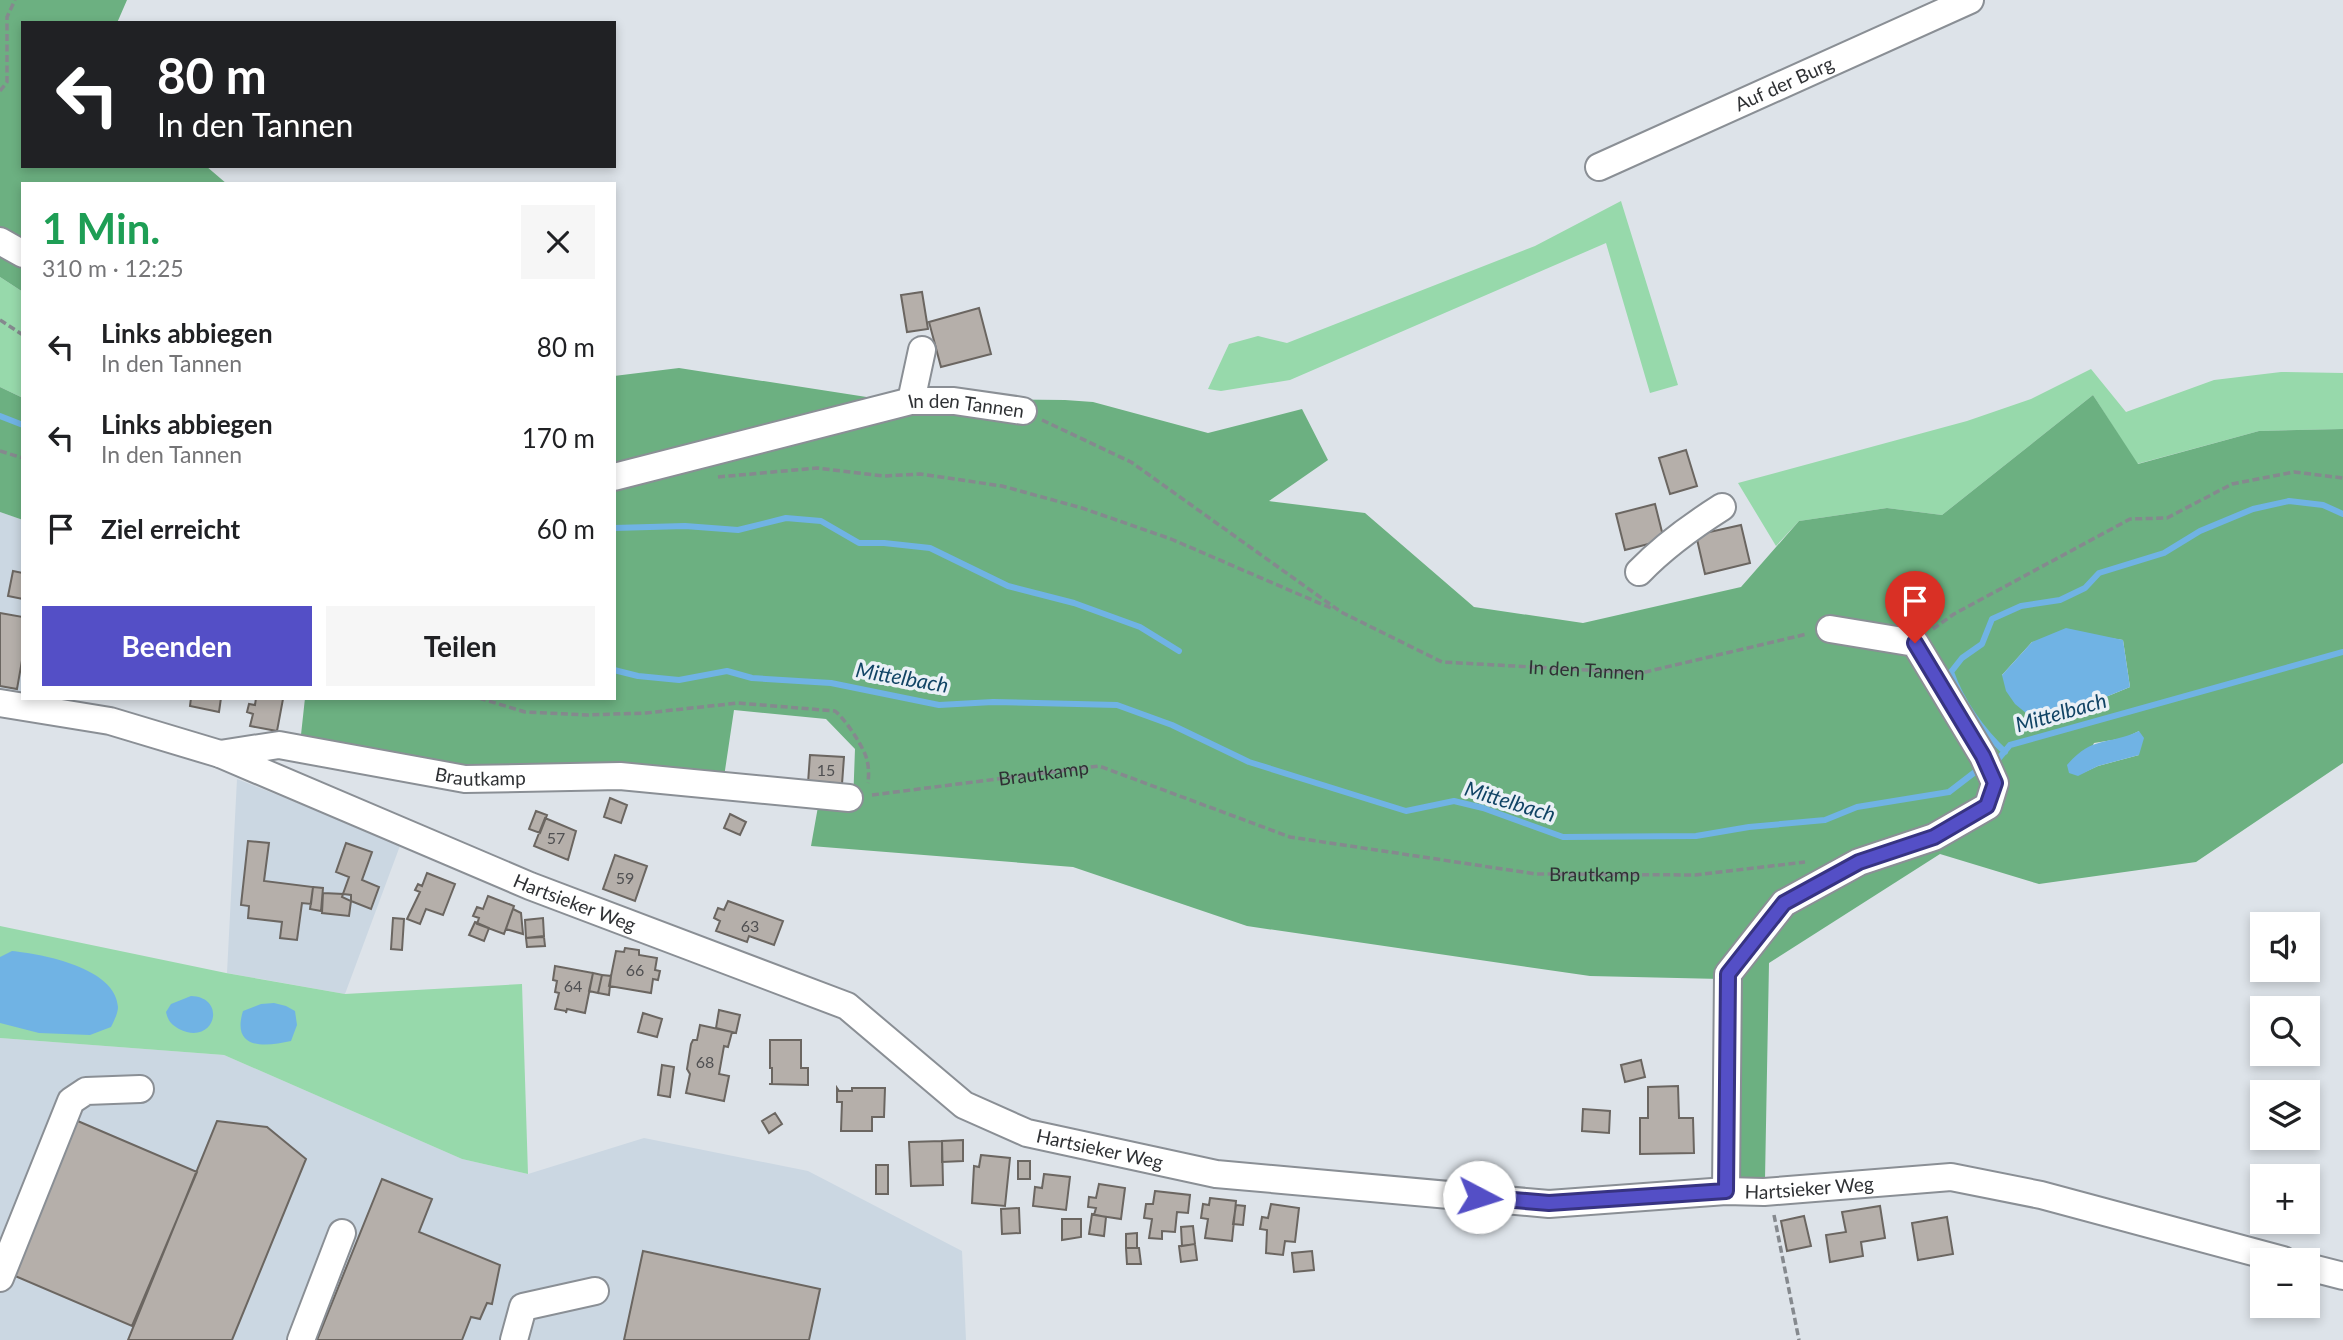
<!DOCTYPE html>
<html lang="de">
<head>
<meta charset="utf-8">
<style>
	:root { --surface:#fff; --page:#f6f6f6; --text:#202124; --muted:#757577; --accent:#544fc6 }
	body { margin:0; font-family:Lato,sans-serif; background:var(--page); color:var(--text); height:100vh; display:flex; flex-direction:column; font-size:26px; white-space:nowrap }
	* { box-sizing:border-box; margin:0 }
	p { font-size:23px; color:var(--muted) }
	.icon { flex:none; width:38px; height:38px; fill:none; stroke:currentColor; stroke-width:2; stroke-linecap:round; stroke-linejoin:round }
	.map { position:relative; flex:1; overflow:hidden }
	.details { position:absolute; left:21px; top:182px; width:595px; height:518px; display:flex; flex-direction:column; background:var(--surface); border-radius:0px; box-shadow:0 4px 10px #0003 }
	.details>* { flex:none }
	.hud { position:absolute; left:21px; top:21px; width:595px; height:147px; border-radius:0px; box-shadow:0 4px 10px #0003; background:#202124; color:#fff; overflow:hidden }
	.fabs { position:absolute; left:2250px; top:912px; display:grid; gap:14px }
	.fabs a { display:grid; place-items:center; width:70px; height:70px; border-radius:0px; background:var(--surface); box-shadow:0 4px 10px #0003; font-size:35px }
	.pin { position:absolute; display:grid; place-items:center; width:60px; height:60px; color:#fff; margin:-72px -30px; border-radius:50% 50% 50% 0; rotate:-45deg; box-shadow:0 0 7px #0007 }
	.pin .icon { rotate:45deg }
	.me { position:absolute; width:77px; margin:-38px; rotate:95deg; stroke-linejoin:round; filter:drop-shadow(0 0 5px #0008) }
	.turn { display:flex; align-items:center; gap:24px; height:147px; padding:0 21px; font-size:32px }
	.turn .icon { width:91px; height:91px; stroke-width:2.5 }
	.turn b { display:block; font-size:49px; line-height:60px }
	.round { display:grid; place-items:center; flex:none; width:74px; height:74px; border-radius:0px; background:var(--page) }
	.summary { display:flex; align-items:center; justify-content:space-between; height:119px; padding:0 21px }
	h1 { font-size:42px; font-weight:700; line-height:52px; color:#1e9e55 }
	.button { display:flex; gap:14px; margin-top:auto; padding:14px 21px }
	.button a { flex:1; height:80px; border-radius:0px; background:var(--accent); color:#fff; font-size:28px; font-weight:700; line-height:80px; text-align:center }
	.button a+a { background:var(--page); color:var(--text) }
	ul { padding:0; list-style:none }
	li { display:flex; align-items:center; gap:21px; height:91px; padding:0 21px }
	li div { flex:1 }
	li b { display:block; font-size:26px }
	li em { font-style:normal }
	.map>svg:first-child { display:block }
</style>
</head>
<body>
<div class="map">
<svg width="2343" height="1340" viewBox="0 0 2343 1340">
	<rect width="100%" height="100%" fill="#dde3e9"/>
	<path fill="#cbd7e2" d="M0,512L23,520V696L0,692Z
		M237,779L401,843L345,994L227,973Z
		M0,1038L224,1055L462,1159L528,1174L644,1138L808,1171L962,1251L966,1340H0Z"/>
	<path fill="#97d9ab" d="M1621,201L1678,385L1650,393L1606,243L1290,380L1221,391L1208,389L1229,344L1258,336L1287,343L1535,246Z
		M0,277L23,292V398L0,387Z
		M2091,369L2126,412L2214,380L2281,372L2343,373V429L2259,431L2137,464L2093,395L1942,515L1887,508L1799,521L1776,546L1738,483L1967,421L2031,399Z
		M0,926L226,973L345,994L522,984L528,1174L462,1159L224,1055L0,1038Z"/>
	<path fill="#6cb081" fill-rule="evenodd" d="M0,0H127L117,23H23V166H206L227,184H23V292L0,277Z
		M679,368L873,398L1065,400L1093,402L1208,433L1302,409L1328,460L1269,501L1365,513L1474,607L1583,623L1741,587L1799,521L1887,508L1942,515L2093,395L2138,464L2259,431L2343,429V763L2196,862L2039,884L1940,854L1769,963L1765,1179L1731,1182L1721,979L1590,976L1247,926L1073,867L811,846L819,801L853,804L855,749L826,719L734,710L724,777L462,771L300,744L305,698H614V376ZM2096,636L2123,640L2130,687L2079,708H2060L2002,675L2032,642ZM2139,731V755L2098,766L2078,775L2094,743L2125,738Z
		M0,387L23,398V520L0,512Z"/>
	<path fill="#70b3e4" d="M2066,628L2123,640L2130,687L2079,708H2060L2043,713H2026L2015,704L2006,691L2002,675L2032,642Z
		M2139,731L2144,738L2139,755L2098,766L2078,776L2069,773L2067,765C2093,735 2107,746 2139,731Z
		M12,951C43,954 116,968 118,1007C118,1013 114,1021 111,1027L90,1035L39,1033L0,1023V957Z
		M191,996C228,997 215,1047 179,1029C171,1024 168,1021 166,1012L171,1004Z
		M274,1003L286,1006L295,1011L297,1025L291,1041C265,1047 231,1050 243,1011L261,1004Z"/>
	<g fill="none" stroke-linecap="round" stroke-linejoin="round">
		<path stroke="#70b3e4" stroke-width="6" d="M0,416L23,425
			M614,528L685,526L738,530L786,518L821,521L859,543H884L930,548L1008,586L1074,603L1140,627L1179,651
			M614,670L638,676L679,680L727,671L752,678L831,683L939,705L993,702L1117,705L1172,725L1249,762L1406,811L1454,801L1483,808L1563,837L1696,836L1749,827L1825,820L1857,807L1949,792L1975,772L1983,770
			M2005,752C1982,731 1961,701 1951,672L1962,658L1982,644L1992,619L2021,606L2060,600L2085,588L2099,573L2164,553L2200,531L2253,509L2289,501L2323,505L2343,514
			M1995,763L2010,745L2343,652"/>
	</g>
	<path fill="#b5afaa" stroke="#6b6661" stroke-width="2" d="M922,292L928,329L907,332L901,295Z
		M979,308L991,354L941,367L929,322Z
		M1686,450L1697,486L1670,494L1659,458Z
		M1655,504L1664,540L1625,550L1616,514Z
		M1741,525L1750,563L1705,574L1696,535Z
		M13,571L23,573V599L8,596Z
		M0,613L23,617V655L17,689L0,686Z
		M191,698H221L219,712L190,706Z
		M256,698L283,699L277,731L250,726L253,714L247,712L249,704L255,705Z
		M810,755L844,757L842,784L808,783Z
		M610,798L627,805L621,823L604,817Z
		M536,811L547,815L540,833L529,829Z
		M730,814L746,822L740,835L724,828Z
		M545,818L576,831L568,860L534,846Z
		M248,841L269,843L264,881L313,887L311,904L302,903L297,940L280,938L282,922L248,918L249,906L241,905Z
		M346,843L372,852L362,880L379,887L371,909L351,901V895L343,894L349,877L336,872Z
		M615,855L647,866L635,901L603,889Z
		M427,873L455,884L443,915L426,909L420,924L407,919L420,892L415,890L418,884L422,886Z
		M313,887L323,888L321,911L310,909Z
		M323,893L343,894L342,897L351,901L349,916L322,913Z
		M488,896L514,906L504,934L477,924L479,918L473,916L477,907L483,909Z
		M728,901L783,921L774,945L749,936L747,942L716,931L720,921L714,918L718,908L724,910Z
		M513,909L521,913L523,934L506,929Z
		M393,918L404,919L402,950L391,949Z
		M543,918L544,936L526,938L525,920Z
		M475,922L489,928L484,941L469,935Z
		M544,937L545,946L527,947L526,938Z
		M625,948L639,950V955L657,958L655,970L660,971L658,980L653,979L651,993L609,986L616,951L624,952Z
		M555,966L593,973L585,1013L567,1009L566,1013V1011L555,1009L559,993L555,992L557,981L553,980Z
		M593,973L602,975L598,993L589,991Z
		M602,975L611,976L609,995L598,993Z
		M719,1010L740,1015L736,1033L716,1028Z
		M643,1013L662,1019L657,1037L638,1032Z
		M700,1025L732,1032L728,1047L724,1046L719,1074L729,1076L724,1101L686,1093L690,1074L687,1069L691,1044L693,1040H697Z
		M770,1040H801V1068H808V1085L769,1084H772V1068H770Z
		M1641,1060L1645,1077L1625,1082L1621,1065Z
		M662,1065L674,1067L670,1097L658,1095Z
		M1678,1086L1679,1118H1693L1694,1153L1640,1154V1118H1648V1087Z
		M837,1088L839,1091H852V1088H885L884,1117H872V1131H841L842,1102H837Z
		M1583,1109L1610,1111L1609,1133L1582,1131Z
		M775,1113L782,1124L769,1133L762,1121Z
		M73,1119L197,1172L132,1326L8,1273Z
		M217,1121L267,1127L306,1159L232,1340H128Z
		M963,1140V1161L942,1162V1141Z
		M942,1141L943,1185L911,1186L909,1142Z
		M981,1155L1010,1158L1005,1206L972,1203L974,1166L979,1167Z
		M1018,1161H1030V1179H1018Z
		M876,1165H888V1194H876Z
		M1044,1174L1070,1177L1066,1210L1033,1206L1035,1187L1042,1188Z
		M382,1179L432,1199L419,1232L500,1265L492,1304L487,1303L480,1319L471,1317L462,1340H317Z
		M1099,1184L1125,1188L1121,1219L1094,1215L1096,1208L1088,1207L1089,1197L1096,1198Z
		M1155,1191L1190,1195L1188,1213L1177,1212L1175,1232L1162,1231V1239L1149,1238L1152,1219L1144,1218L1146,1204H1153Z
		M1210,1198L1236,1201L1232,1241L1205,1238L1208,1219L1201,1218L1203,1204L1209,1205Z
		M1271,1204L1299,1208L1295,1242L1285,1241L1283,1255L1266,1253L1267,1230L1260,1229L1262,1217L1268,1218Z
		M1236,1205L1245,1206L1243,1225L1233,1224Z
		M1880,1206L1885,1238L1861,1242L1863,1256L1830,1262L1826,1235L1846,1232L1842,1212Z
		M1019,1208L1020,1233L1002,1234L1001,1209Z
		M1092,1214L1106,1217L1104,1236L1089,1234Z
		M1804,1216L1811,1246L1787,1251L1781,1221Z
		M1947,1217L1953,1254L1918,1260L1912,1223Z
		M1062,1219H1081V1237L1062,1240Z
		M1193,1226L1195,1244L1182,1246L1181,1227Z
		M1137,1233V1248H1126V1234Z
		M1195,1244L1197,1260L1181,1262L1179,1246Z
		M1126,1248H1139L1141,1264H1127Z
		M643,1251L820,1289L809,1340H624Z
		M1312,1251L1314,1270L1294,1272L1292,1253Z"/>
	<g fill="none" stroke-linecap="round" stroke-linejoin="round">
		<defs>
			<g id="minor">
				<path id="s3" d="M1599,167L1970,0"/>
				<path d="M0,241L23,254"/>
				<path d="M911,401L922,350"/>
				<path id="s4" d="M614,477L911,401H954L1023,411"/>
				<path d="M1639,572C1663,547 1692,526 1722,507"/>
				<path id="s5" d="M0,703L110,721L220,754L530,886L847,1006L964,1105L1027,1133L1216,1174L1549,1204L1726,1191L1764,1192L1951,1177L2041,1195L2283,1260"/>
				<path id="s6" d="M220,754L279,745L465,779L620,776L849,798"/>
				<path d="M1726,1191L1728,974L1784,903L1859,862L1934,837L1988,806L1995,783L1983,756L1915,643L1830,629"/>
				<path d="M2308,1267L2343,1276"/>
				<path d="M0,1278L71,1101L86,1091L140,1089"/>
				<path d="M301,1340L342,1233"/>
				<path d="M514,1340L523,1307L595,1291"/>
			</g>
		</defs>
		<use href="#minor" stroke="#8a8f95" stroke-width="30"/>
		<g stroke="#85898e" stroke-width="3.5" stroke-dasharray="7 3.5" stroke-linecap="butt">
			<path d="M0,91L7,82V17L15,0"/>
			<path d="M0,320L23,335"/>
			<path id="s1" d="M1042,420L1131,462L1341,612L1442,662L1641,673L1807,634"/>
			<path d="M0,451L23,458"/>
			<path d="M718,477L817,468L884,476L920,474L1002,486L1082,508L1171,539L1333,609"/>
			<path d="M1933,629L1954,614L2130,519L2167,518L2232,484L2294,472L2343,478"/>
			<path d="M479,698L525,712L587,715L646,713L738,703L835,711C845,719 860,742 865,754C869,763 869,774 868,783"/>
			<path id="s2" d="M872,795L1099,766L1290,837L1536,874L1695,875L1805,862"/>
			<path d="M1774,1215L1799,1340"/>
		</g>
		<use href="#minor" stroke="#fff" stroke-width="26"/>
	</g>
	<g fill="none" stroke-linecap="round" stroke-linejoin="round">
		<defs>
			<path id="route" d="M1479,1197L1549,1203L1726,1191L1728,974L1784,903L1859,862L1934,837L1987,806L1995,783L1983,756L1915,643"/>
		</defs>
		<use href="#route" stroke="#373381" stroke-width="18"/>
		<use href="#route" stroke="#544fc6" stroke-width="12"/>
	</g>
	<g text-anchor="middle" stroke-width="7" stroke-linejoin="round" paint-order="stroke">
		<g font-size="16" fill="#505052">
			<text x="826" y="776">15</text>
			<text x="556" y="844">57</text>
			<text x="625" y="884">59</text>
			<text x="750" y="932">63</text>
			<text x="635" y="976">66</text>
			<text x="573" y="992">64</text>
			<text x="705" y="1068">68</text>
		</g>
		<g font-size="19" fill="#2f3134" stroke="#eaf0f6">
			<text dy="7" stroke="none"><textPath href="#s3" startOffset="203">Auf der Burg</textPath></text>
			<text dy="7" stroke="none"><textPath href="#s4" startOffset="362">In den Tannen</textPath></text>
			<text dy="7" stroke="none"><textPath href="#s1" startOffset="614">In den Tannen</textPath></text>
			<text dy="7" stroke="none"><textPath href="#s2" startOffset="173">Brautkamp</textPath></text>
			<text dy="7" stroke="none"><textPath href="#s6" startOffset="264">Brautkamp</textPath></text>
			<text dy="7" stroke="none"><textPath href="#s2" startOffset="740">Brautkamp</textPath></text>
			<text dy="7" stroke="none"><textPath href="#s5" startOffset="611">Hartsieker Weg</textPath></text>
			<text dy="7" stroke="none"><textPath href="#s5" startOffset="1199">Hartsieker Weg</textPath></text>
			<text dy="7" stroke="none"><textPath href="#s5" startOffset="1913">Hartsieker Weg</textPath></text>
		</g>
		<g font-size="21" font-style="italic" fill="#114465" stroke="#eaf0f6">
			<text transform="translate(902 678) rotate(10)" y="7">Mittelbach</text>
			<text transform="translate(2061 713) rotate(-16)" y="7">Mittelbach</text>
			<text transform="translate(1510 802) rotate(17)" y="7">Mittelbach</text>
		</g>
	</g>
</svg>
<div class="fabs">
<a><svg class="icon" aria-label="sound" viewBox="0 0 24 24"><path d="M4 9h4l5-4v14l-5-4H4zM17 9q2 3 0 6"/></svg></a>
<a><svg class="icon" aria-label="search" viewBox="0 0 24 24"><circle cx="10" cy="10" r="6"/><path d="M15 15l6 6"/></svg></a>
<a><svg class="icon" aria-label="layers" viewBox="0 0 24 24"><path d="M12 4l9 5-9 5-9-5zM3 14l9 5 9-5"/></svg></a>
<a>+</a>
<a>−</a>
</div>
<div class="pin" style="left:1915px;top:643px;background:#d93025"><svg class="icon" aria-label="arrive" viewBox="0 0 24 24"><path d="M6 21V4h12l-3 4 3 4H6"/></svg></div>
<svg class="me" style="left:1479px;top:1197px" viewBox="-20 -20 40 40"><circle r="19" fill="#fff"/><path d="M0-13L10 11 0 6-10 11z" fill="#544fc6"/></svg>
<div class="hud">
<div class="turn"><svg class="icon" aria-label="left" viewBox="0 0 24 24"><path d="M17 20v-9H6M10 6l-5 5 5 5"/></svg><div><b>80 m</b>In den Tannen</div></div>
</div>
<section class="details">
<div class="summary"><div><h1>1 Min.</h1><p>310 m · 12:25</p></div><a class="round"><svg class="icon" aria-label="close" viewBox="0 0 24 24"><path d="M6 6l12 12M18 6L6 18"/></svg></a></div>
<ul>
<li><svg class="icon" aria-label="left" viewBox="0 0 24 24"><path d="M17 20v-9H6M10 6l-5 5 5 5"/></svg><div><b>Links abbiegen</b><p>In den Tannen</p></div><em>80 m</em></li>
<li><svg class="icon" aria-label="left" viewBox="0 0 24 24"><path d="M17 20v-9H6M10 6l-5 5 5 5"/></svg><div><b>Links abbiegen</b><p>In den Tannen</p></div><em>170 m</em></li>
<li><svg class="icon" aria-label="arrive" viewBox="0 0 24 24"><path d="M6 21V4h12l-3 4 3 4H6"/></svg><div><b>Ziel erreicht</b></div><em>60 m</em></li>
</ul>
<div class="button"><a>Beenden</a><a>Teilen</a></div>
</section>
</div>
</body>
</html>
